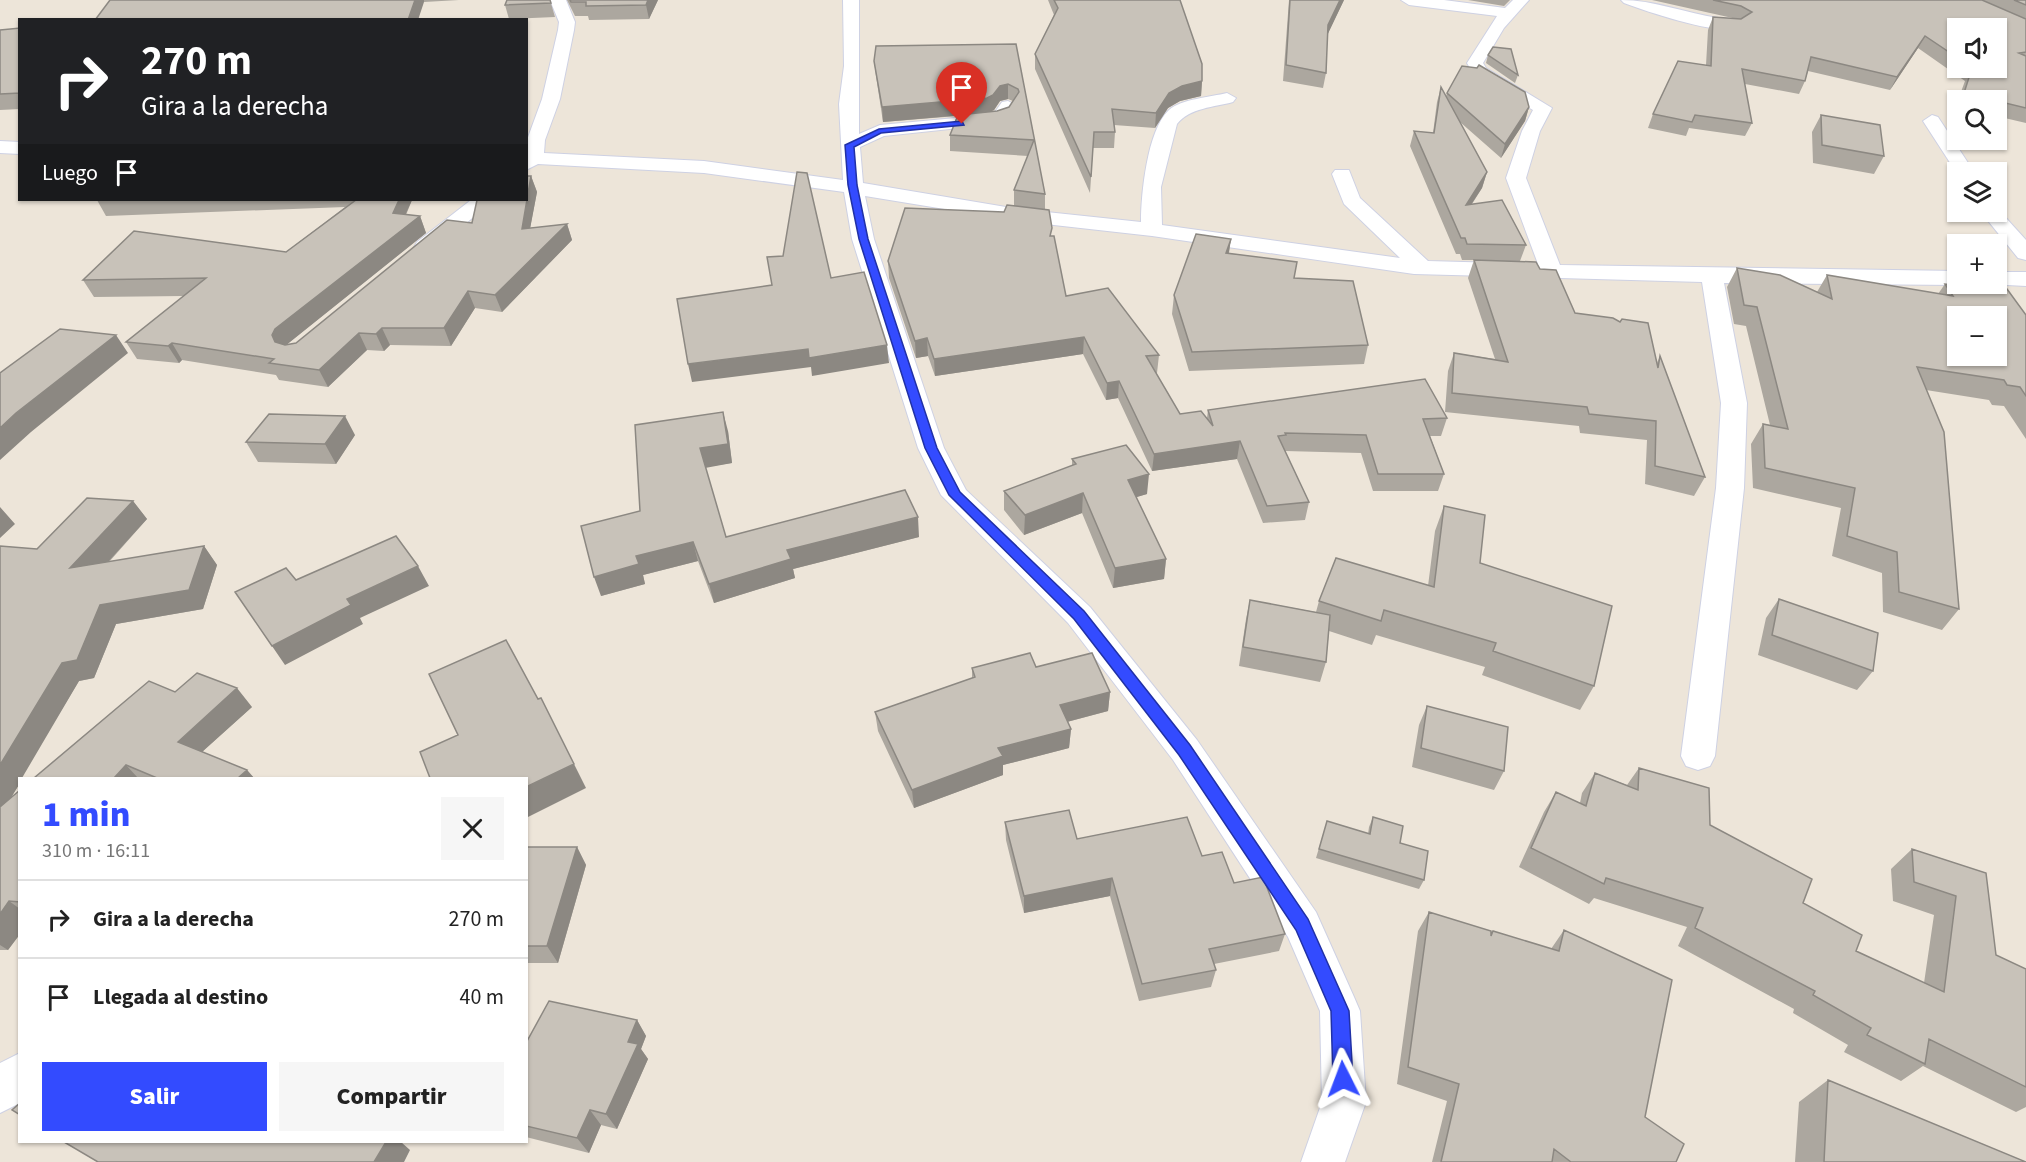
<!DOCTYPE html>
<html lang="es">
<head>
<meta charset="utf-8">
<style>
	:root { --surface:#fff; --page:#f6f6f6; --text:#222; --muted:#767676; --line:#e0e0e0; --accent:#334bff }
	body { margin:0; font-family:"Source Sans 3",sans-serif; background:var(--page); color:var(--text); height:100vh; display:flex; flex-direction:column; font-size:22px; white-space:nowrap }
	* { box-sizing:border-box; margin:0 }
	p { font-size:20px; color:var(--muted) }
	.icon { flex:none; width:33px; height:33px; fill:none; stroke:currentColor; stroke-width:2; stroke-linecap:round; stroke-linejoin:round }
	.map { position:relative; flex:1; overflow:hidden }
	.side { position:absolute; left:18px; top:777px; width:510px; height:366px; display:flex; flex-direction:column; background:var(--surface); border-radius:0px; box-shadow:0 2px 4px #0004 }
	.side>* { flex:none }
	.top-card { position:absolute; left:18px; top:18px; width:510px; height:183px; border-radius:0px; box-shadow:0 2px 4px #0004; background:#202124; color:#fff; overflow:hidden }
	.fabs { position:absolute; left:1947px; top:18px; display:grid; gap:12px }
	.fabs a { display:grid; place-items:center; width:60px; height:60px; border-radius:0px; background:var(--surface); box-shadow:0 2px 4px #0004; font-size:30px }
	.pin { position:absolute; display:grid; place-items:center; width:51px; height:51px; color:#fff; margin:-62px -26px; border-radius:50% 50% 50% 0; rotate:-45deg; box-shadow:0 0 6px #0007 }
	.pin .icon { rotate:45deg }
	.me { position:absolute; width:66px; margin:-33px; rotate:357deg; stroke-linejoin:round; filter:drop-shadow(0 0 4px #0008) }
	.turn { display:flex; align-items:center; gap:21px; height:126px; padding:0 24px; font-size:27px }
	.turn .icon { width:78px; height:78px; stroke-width:2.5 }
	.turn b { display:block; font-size:42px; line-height:51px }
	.then { display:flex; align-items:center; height:57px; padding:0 24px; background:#0003; gap:12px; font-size:22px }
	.round { display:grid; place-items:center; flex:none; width:63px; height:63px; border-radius:0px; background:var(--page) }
	.head { display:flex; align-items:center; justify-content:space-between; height:102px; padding:0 24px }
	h1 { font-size:36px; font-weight:800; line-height:45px; color:var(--accent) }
	.cta { display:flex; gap:12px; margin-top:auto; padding:12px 24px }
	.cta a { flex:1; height:69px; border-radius:0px; background:var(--accent); color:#fff; font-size:24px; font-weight:800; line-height:69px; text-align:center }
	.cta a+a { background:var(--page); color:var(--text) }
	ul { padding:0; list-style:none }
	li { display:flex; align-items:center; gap:18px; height:78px; padding:0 24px; border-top:2px solid var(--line) }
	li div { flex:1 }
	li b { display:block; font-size:22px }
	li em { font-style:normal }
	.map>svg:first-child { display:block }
</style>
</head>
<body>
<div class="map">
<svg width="2026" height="1162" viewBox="0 0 2026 1162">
	<rect width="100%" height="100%" fill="#ede5d9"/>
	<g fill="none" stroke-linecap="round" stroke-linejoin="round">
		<defs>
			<path id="minor" d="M550,0H566L575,22L574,30L560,99L545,140L544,153L704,161L843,180L839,104L844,66L843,0H859V134L880,125L988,115L995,112L1002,102L1008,101L1017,106L1008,120L997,124L884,136L860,147L863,183L1018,209L1141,222C1141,195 1147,130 1169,110C1181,99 1211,97 1227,93L1236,98L1233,102C1215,107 1189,108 1177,124L1161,187L1162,225L1400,258L1344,204L1332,174L1335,170H1349L1360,198L1428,261L1538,264L1506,178L1522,131L1533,110L1474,75L1467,63L1497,16L1409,5L1401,0H1444L1505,8L1513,0H1529L1504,28L1483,63L1486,68L1552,108L1540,131L1526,178L1560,265L1958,271V284H1963L1958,285L1724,283L1747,403L1744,488L1715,756L1710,766L1698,770L1686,766L1681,756L1716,488L1721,403L1702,282L1414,274L1152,236L1018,221L865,196L874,239L944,448L966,490L1090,607L1197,740L1316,912L1354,997L1360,1011L1366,1102L1345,1162H1301L1322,1102L1320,1011L1288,937L1173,760L1068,623L941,495L918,448L852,239L844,192L704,173L538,164L526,170L527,140L542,99L558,30L559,22Z
				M1621,0C1654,0 1685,13 1718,18C1726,19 1738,18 1744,25C1730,41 1643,10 1624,3Z
				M1932,115L1938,117L1974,172H1958V175L1923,121Z
				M0,141L20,142V154L0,153Z
				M471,200H493L433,252H417L414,247L417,242Z
				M1996,207L2026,240V260L2018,258L1981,212H1996Z
				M1996,272H2026V286L1988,284H1996Z
				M20,1053V1103L0,1113V1063Z"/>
		</defs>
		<use href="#minor" stroke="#ced1e3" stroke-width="2"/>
		<use href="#minor" fill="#fff" fill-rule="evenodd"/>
	</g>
	<path fill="#aca79f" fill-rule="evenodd" d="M110,0H459L424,2Z
		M550,0L555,17L509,19L505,5Z
		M567,0H658L649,19L589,20L588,16H575Z
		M1048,0H1180L1202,81L1201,96L1180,101L1168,108L1155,128L1114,125L1115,132L1114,148H1093L1090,193L1035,69V54L1054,15Z
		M1289,0H1344L1327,35L1326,73L1323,88L1283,81Z
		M1468,0H1510L1504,6Z
		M1652,0H2026V123L1996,116V100H1958L1965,81L1918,48L1890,90L1808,71L1805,81L1799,94L1745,84L1752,123L1745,136L1689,128L1686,136L1648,128L1653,114L1706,65L1708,30L1713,17L1737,19ZM1958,28L1996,68H1958Z
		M20,28V109L0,110V30Z
		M1016,44L1045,194V210L1014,206V190L1028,156L950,151V135L957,116L883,122L876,76L874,61ZM1008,99L1013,101L1009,107L997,111L990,112L994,110L1000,101Z
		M1488,55L1518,75L1515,83L1486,63Z
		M1441,87L1446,96L1447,93L1529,107L1525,121L1501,158L1460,122L1487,172L1482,188L1472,204L1526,245L1520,261L1540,269L1575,313L1657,363L1660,356L1705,477L1694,496L1645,484L1647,440L1580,433L1579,426L1445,412L1448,371L1454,353L1495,359L1468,278L1474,260H1462L1460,254H1456L1410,146L1414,131L1433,133L1437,102Z
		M1821,115L1884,156L1874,174L1813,163L1812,132Z
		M531,176L537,192L530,228L567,224L572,240L502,312L475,308L451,346L390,345L384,351L367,350L328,387L279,380L276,375L182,360L179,363L137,359L126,342L184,296L94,297L83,280L286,252L345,207L106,216L97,200H412L406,215L420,216L426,233L286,345L296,343L472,223Z
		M1052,236L1066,296L1159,355L1157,373H1156L1180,414L1207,418L1208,410L1447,418L1441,436H1430L1444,474L1438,491H1373L1361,453L1285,451L1309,502L1305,520L1263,523L1237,459L1152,471L1118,398L1106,400L1083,354L935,376L928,356L916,358L889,278L888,261Z
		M1231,239L1229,253L1294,278L1368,345L1364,364L1189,371L1172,314L1174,295Z
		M1737,268L1817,292L1827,275L1938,294L1945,284L2026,315V439L2004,406L1992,405L1989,400L1926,390L1959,609L1942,630L1883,612L1882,573L1832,556L1841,508L1753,488L1751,444L1763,424L1770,425L1746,326L1734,324L1727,287Z
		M728,431L732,463L705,467L726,537H919L793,569L795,578L714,603L698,561L643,575L645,584L601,596L640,511Z
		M355,435L336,464L258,462L246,442Z
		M1072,459L1147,494L1136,497L1166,559L1164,579L1113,588L1082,513L1024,535L1004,510V491L1072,466Z
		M133,501L147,519L109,562L204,546L217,565L203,609L116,624L94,678L79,681L20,778V783L11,797L20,790V934L8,950H0V546L37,549Z
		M1444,506L1480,563L1594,686L1580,710L1482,675L1485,667L1376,635L1372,645L1329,631L1326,662L1320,682L1239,666L1246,619L1250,600L1316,612L1319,601L1428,586L1435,531Z
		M1779,599L1873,671L1857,690L1758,655L1766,618Z
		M1036,667L1110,692L1108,711L1067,722L1071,729L1069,748L1003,765V775L914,808L878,731L875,712L972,678V668Z
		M175,692L252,707L202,752L247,770L254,778H34Z
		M1427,706L1504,771L1494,790L1412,767L1419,725Z
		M1639,768L1710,825L1803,903L1856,951L1924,983L1934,915L1893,901L1891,869L1912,849L1986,873L1996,955L2026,969V1107L2016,1112L1923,1066L1901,1081L1844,1052L1848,1045L1793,1013L1794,1009L1678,946L1687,927L1594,898L1589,904L1519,867L1544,812L1556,792L1580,803L1582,793L1595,773L1627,785Z
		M1373,817L1400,843L1424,880L1419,889L1316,858L1327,821L1368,834L1369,827Z
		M1005,822L1077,839L1202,856L1234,883L1285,934L1279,951L1214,964L1216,970L1211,987L1139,1001L1110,896L1024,913L1006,840Z
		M526,847H577L586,865L558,963H526Z
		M1429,912L1491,935L1551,949L1564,930L1645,1117L1676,1162H1432L1447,1101L1397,1084L1418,931Z
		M637,1020L646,1036L641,1049L648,1059L617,1129L601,1125L589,1153L526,1137V1043Z
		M1828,1080L2026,1162H1795L1799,1102Z"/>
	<path fill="#8c8882" d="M415,0H424V2L418,20H408Z
		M648,0H658L649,19L646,5Z
		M1340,0H1344L1325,40L1328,25Z
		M1925,36L1918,48L1890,90L1897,77Z
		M1202,81L1201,96L1180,101L1168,108L1155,128L1156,113L1169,93L1182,86Z
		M1008,84V99L1000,101L994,110L987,113L883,122L882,107Z
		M1529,107L1525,121L1501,158L1505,144Z
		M1487,172L1482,188L1461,220L1466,205Z
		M531,176L537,192L527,245L522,229Z
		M399,200H412L399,229L393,213Z
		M420,216L426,233L285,346L275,342L272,335L275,329Z
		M567,224L572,240L502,312L495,295Z
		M1231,239L1228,257L1226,253Z
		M468,291L475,308L451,346L444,328Z
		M382,328L390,345L384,351L376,334Z
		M359,333L367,350L328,387L319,370Z
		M116,335L128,353L31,432L0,460V428L16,413Z
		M1084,337L1083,354L935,376L934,359Z
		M927,338L928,356L916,358L915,341Z
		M172,343L182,360L179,363L168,346Z
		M887,345L889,363L812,376L811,367L692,382L688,364L808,349Z
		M1119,381L1118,398L1106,400L1107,383Z
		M723,412L728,431L732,463L705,468L700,448Z
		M345,416L355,435L336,464L325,444Z
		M1240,441L1237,459L1152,471L1154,454Z
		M1149,474L1147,494L1127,500L1128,480Z
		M1083,493L1082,513L1024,535L1025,515Z
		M133,501L147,519L86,586L70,568Z
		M0,507L15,524L0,538Z
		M918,517L919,537L793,569L795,578L714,603L709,584L787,550Z
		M693,542L698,561L643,575L645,584L601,596L594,577L636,556Z
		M204,546L217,565L203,609L116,624L94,678L79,681L22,778H20V783L0,816V765L62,663L100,605Z
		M1166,559L1164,579L1113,588L1115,568Z
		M418,566L429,586L360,618L363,624L285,665L272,646L347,599Z
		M237,688L252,707L193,760L178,742Z
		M1110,692L1108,711L1059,724L1060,705Z
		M1071,729L1069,748L1003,765V775L914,808L912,790L998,748Z
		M574,764L586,788L526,818V787Z
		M126,765L138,778H114Z
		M247,770L254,778H238Z
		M577,847L586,865L558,963L547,946Z
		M1112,878L1110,896L1024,913V896Z
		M9,901L20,909V934L8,950L0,945V914Z
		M637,1020L646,1036L641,1049L648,1059L617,1129L606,1114L628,1042Z
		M590,1110L601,1125L589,1153L577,1138Z
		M386,1142H401L410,1150L404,1162H374Z"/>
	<path fill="#c8c2b9" stroke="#8c8882" stroke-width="1.5" fill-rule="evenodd" d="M110,0H415L408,20H95Z
		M507,0H550L551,3L505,5Z
		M570,0H648L646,5L586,6V2H571Z
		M1054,0H1180L1202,64V81L1182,86L1169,93L1156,113L1112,109L1115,132H1094L1091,177L1035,54L1058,8Z
		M1290,0H1340L1328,25L1326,73L1286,65Z
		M1713,0H1982L2026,19V52L2019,53L2026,56V108L1964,93L1972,68H1996V28H1958V58L1925,36L1897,77L1811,57L1805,81L1742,69L1752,123L1695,115L1692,122L1653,114L1678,61L1711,66L1713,17L1741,19L1752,12L1741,6Z
		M2014,0H2026V5Z
		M20,28V93L0,94V30Z
		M1016,44L1045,194L1014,190L1034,140L950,135L958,115L997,111L1009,107L1019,92L1018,89L1008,84L1000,86L993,95L987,98L882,107L874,61L876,46Z
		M1493,47L1511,49L1518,75L1488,55Z
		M1479,65L1525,92L1529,107L1505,144L1447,93L1462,66L1477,68Z
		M1441,87L1487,172L1466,205L1502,200L1526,245L1467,244L1465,238H1461L1414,131L1434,133Z
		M1821,115L1880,125L1884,156L1822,145Z
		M797,172L807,173L831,278L864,272L887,345L809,358L808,349L688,364L677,299L772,285L767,257L783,256Z
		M526,176H531L522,229L567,224L495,295L468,291L444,328H382L376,334L359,333L319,370L269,363L274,359L172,343L168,346L126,342L206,278L83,280L134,231L286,252L356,200H399L393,213L420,216L275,329L272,335L275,342L285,345L296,343L447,220L472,223L477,200H526Z
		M1007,205L1049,210L1052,228L1050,236H1054L1066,296L1108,288L1159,355L1146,356L1180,414L1201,411L1213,426L1208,410L1425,379L1447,418L1423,419L1444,474H1378L1366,435L1285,433L1286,435L1278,436L1309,502L1267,506L1240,441L1154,454L1119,381L1107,383L1084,337L934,359L927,338L915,341L888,261L905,208L1004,212Z
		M1196,234L1231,239L1226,253L1297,262L1294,278L1353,281L1368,345L1192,352L1174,295Z
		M1474,260L1536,262L1540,269L1556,270L1575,313L1613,318L1620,322L1622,319L1648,323L1658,368L1660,356L1705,477L1655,466L1656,421L1589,414L1587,407L1452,393L1454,353L1508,362Z
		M1737,268L1780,275L1832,299L1827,275L1953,296L1945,284L2007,289L2026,315V396L2020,387L2007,385L2004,380L1917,367L1944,432L1959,609L1899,592L1897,552L1847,536L1855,488L1765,468L1763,424L1788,429L1757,307L1744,305ZM1958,316H1996V356H1958Z
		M60,329L116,335L16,413L0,428V373Z
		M723,412L728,444L700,448L726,537L905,490L918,517L787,550L791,559L709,584L693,542L636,556L639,564L594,577L581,526L640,511L635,425Z
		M269,414L345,416L325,444L246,442Z
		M1126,445L1149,474L1128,480L1166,559L1115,568L1083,493L1025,515L1004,491L1076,464L1072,459Z
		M87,498L133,501L70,568L204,546L189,590L100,605L77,660L62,663L0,765V546L37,549Z
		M1444,506L1485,515L1480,563L1612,606L1594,686L1493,651L1496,643L1384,610L1381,621L1319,601L1336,558L1434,587Z
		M396,536L418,566L347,599L351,605L272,646L235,592L286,568L296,580Z
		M1779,599L1878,633L1873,671L1772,635Z
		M1250,600L1330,615L1326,662L1243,647Z
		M506,640L538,699L541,698L574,764L526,787V778H430L420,752L458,735L429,674Z
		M1030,653L1036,667L1092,653L1110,692L1060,705L1071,729L998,748L1003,756L912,790L875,712L975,677L972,668Z
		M197,673L237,688L178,742L247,770L238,778H157L126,765L114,778H34L149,681L175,692Z
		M1427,706L1508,727L1504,771L1421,748Z
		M1639,768L1709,788L1710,825L1812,879L1803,903L1862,935L1856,951L1944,992L1956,896L1914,882L1912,849L1986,873L1996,955L2026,969V1087L1929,1039L1925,1064L1867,1035L1871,1028L1813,995L1815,991L1695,928L1703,908L1606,878L1604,884L1531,848L1556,792L1586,806L1595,773L1638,790Z
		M20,790V902L9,901L0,914V807Z
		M1069,810L1077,839L1187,817L1202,856L1222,852L1234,883L1263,877L1285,934L1209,949L1216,970L1142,984L1112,878L1024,896L1005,822Z
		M1373,817L1403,826L1400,843L1428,851L1424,880L1319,849L1327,821L1370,834Z
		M526,847H577L547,946H526Z
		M1429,912L1491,931V936L1493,931L1559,951L1564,930L1672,980L1645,1117L1684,1144L1676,1162H1571L1554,1149L1552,1162H1441L1459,1084L1408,1067Z
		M549,1001L637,1020L628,1042L638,1044L606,1114L590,1110L577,1138L526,1126V1043Z
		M1828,1080L2026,1162H1824Z
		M20,1103V1115L12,1110Z
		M64,1142H386L374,1162H98Z"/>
	<path fill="#334bff" stroke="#2131a6" stroke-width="1.5" d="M962,121L964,125L881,133L854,147L857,185L868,239L937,448L960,492L1084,611L1190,745L1308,919L1349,1011L1353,1079L1350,1086L1343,1089L1336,1086L1333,1079L1331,1011L1296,930L1179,755L1074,619L949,495L925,448L859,239L848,185L845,145L879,129Z"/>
</svg>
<div class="fabs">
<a><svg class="icon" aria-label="sound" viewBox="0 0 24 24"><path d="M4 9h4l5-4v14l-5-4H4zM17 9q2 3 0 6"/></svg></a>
<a><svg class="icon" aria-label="search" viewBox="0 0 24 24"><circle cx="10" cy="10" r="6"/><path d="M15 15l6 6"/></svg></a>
<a><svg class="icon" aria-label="layers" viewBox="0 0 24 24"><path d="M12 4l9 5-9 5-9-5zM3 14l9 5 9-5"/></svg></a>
<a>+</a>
<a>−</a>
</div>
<div class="pin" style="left:962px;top:124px;background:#d93025"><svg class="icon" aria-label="arrive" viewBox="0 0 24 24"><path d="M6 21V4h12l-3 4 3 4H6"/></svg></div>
<svg class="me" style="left:1343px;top:1079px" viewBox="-20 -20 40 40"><path d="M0-17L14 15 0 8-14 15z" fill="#334bff" stroke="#fff" stroke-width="4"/></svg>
<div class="top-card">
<div class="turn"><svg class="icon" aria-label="right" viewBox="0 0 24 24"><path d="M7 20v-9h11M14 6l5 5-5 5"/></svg><div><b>270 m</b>Gira a la derecha</div></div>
<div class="then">Luego<svg class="icon" aria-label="arrive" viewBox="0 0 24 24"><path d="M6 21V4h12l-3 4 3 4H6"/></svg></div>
</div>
<section class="side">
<div class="head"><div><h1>1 min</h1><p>310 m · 16:11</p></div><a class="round"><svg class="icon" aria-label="close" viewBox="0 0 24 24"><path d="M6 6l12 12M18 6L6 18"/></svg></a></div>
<ul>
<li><svg class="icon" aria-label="right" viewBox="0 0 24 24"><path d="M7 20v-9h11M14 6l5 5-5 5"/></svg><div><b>Gira a la derecha</b></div><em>270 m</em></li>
<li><svg class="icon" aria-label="arrive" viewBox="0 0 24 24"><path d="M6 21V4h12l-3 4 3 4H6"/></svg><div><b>Llegada al destino</b></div><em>40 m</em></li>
</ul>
<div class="cta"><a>Salir</a><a>Compartir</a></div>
</section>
</div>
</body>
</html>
